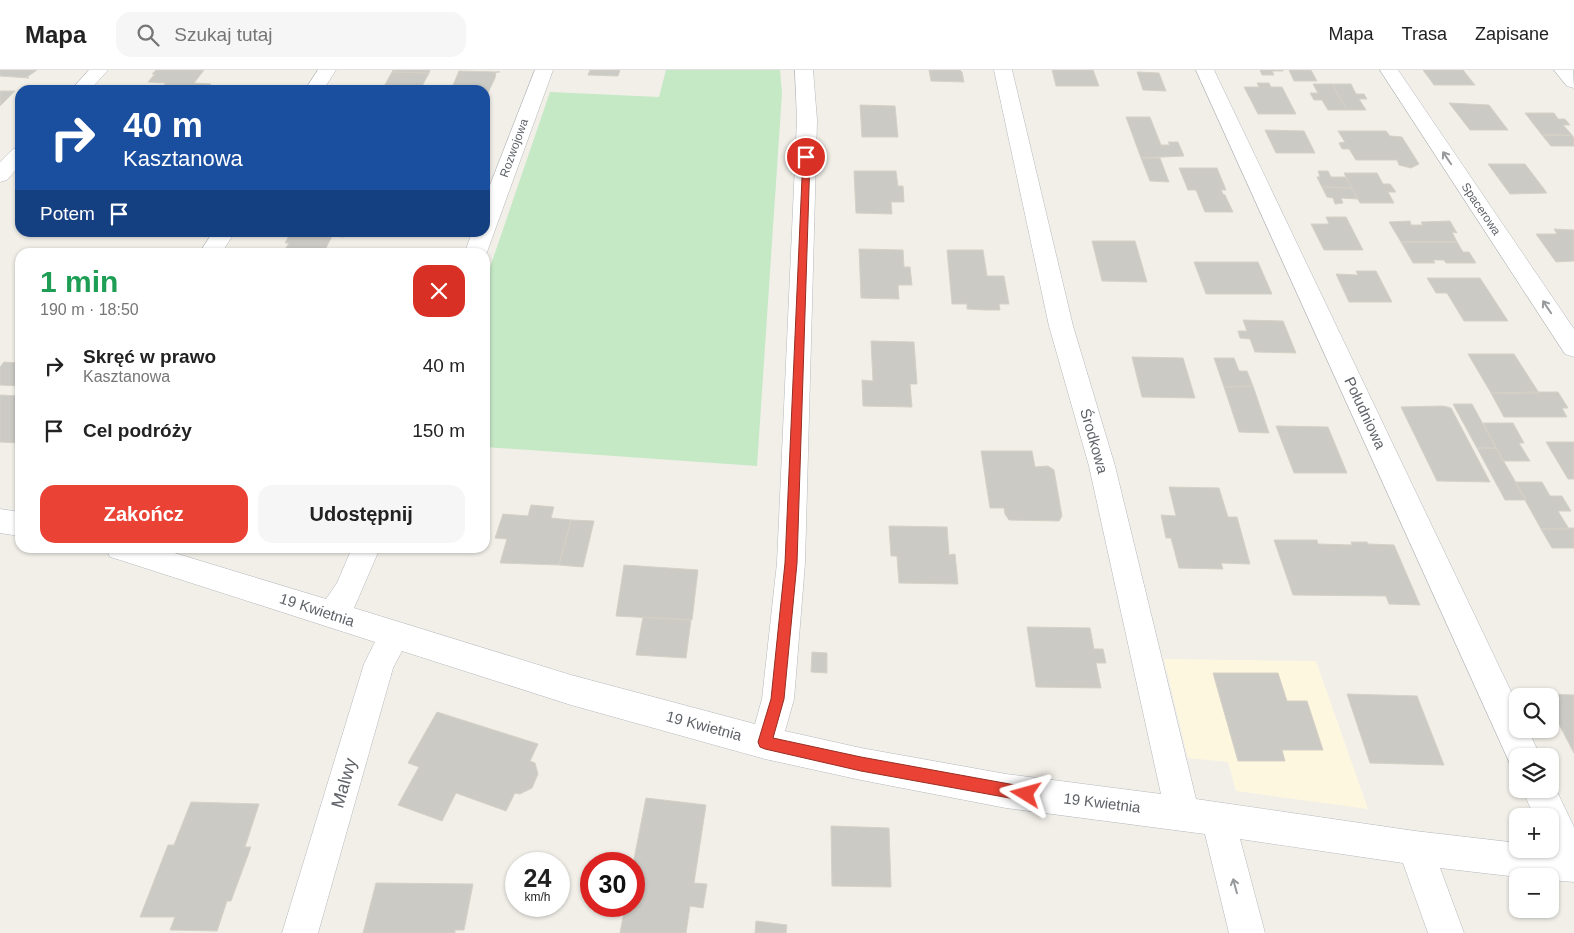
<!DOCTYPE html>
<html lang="pl">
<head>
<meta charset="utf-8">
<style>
	:root { --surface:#fff; --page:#f6f6f6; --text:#222; --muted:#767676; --line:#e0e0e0; --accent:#ea4335 }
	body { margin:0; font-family:Arial,sans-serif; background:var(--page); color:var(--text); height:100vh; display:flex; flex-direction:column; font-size:19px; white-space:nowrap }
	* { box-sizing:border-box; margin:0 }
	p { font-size:16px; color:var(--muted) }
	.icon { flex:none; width:28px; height:28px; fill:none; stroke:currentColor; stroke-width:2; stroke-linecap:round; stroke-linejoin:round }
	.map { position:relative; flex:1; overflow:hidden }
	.sheet { position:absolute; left:15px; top:178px; width:475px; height:305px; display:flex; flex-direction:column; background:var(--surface); border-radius:15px; box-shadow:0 1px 4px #0004 }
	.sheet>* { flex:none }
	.hud { position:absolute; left:15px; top:15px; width:475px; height:152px; border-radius:15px; box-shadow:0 1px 4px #0004; background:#1a4fa0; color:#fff; overflow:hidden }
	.buttons { position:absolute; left:1509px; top:618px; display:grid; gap:10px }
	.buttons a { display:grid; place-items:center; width:50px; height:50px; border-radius:10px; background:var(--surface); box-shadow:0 1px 4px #0004; font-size:25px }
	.speed { position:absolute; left:505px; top:782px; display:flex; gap:10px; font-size:25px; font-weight:700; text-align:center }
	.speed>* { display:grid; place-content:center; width:65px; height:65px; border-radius:50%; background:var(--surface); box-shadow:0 1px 4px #0004; line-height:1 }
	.speed small { font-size:12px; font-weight:400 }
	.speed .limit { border:8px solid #d22; background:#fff; color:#111 }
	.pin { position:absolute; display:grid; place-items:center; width:42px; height:42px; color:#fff; margin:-21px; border:2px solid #fff; border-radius:50%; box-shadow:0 1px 5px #0007 }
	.me { position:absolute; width:55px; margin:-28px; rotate:278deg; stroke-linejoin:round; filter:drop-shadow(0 0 4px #0008) }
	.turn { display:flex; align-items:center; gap:18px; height:105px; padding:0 25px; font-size:22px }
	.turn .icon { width:65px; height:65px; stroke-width:2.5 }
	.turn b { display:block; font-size:35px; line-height:42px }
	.then { display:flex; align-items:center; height:48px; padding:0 25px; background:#0003; gap:10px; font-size:19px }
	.round { display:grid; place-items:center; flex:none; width:52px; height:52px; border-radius:15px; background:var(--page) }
	.summary { display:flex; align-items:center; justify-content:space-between; height:85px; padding:0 25px }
	h1 { font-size:30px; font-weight:600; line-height:38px; color:#1e9e55 }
	.cta { display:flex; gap:10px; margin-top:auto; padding:10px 25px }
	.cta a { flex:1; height:58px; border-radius:15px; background:var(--accent); color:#fff; font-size:20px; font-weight:600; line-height:58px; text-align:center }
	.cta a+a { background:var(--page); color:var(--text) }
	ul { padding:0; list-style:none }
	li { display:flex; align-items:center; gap:15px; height:65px; padding:0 25px }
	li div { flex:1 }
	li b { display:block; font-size:19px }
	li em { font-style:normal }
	header { display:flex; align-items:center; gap:30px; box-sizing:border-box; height:70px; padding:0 25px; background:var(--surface); border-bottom:1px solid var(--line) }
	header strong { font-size:24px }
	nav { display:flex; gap:28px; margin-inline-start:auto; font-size:18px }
	.search { width:350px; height:45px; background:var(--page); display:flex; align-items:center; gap:12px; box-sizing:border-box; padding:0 18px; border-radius:15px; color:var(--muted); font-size:19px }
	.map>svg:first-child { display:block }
</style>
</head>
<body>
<header>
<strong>Mapa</strong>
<div class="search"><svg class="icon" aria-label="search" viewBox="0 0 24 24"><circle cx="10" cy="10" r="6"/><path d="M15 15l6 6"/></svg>Szukaj tutaj</div>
<nav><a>Mapa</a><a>Trasa</a><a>Zapisane</a></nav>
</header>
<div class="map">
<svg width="1574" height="863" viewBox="0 0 1574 863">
	<rect width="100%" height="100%" fill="#f1efe8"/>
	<path fill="#fef7e0" d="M1164,589L1316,591L1368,739L1236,721L1228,692L1188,688Z"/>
	<path fill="#c5e8c5" d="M666,0H780L782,23L757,396L485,377V212L550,22L659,27Z"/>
	<path fill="#cccac5" stroke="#d6d1c6" d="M0,0H37L27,7L29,8L0,6Z
		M156,0H204L194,13L211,14L206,20H160L166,13L148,12L155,4H152Z
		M393,0H430L429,3L392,2Z
		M590,0H620L618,6L588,5Z
		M929,0H960L962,2L964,12L931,11Z
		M1052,0H1093L1099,16H1056Z
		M1260,0H1283V1H1272L1274,5H1262Z
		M1289,0H1311L1317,11H1294Z
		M1423,0H1463L1475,15H1434Z
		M459,1L498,2H500H496L495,8L485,29V20H451Z
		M392,2L429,3L420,20H382Z
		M1137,2L1159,3L1166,21L1143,20Z
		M1257,13H1269L1271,17H1282L1296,44H1258L1244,17H1259Z
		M1313,14H1332L1347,40H1328L1322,30H1314L1310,23H1318Z
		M1332,14H1351L1356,24H1364L1367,29H1359L1366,40H1347Z
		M0,21H15L0,36Z
		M1449,33L1489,35L1508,60H1470Z
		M860,35L895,36L898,67H862Z
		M1525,43H1554L1558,49H1565L1570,55H1563L1572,65H1542Z
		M1126,47H1150L1161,75H1170L1168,72H1178L1184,86L1141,88Z
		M1265,60L1304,61L1315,83H1276Z
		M1338,61H1386L1390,66L1402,67L1419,94L1411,98L1399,95L1397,90H1356L1349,79H1342L1339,73L1345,72Z
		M1542,65H1572L1574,68V76H1551Z
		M1141,88H1160L1169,112L1150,111Z
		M1488,94H1525L1547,123L1510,124Z
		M1179,98H1217L1226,120H1221L1223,124L1225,125L1233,142H1205L1196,120H1188Z
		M854,101H896L898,116H903L904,132H891L892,144L856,143Z
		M1318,101H1328L1331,107H1346L1352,118L1322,117L1317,107H1320Z
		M1344,103H1377L1383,114H1390L1396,122H1388L1394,133H1360Z
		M1322,117L1352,118L1358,129L1341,128L1343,133L1335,134L1333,128L1327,127Z
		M1326,147H1346L1363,180H1324L1311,154H1329Z
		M1410,151L1411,155H1423L1421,152L1450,151L1457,163L1452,162L1457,172H1401L1389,152Z
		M1554,159L1574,160V191L1556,192L1536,164H1557Z
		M291,162H361L343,167L332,166L324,182H280L284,181L289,173H285Z
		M1092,171H1135L1147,212L1102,211Z
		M1401,172H1457L1463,182H1469L1476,193H1446L1444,190H1433L1435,193H1413Z
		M859,179L903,180L904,197H910L912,215H898L899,229L861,228Z
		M947,180H983L987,206H1004L1009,234H999L1000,240H985L967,239V234H952Z
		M1194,192H1258L1272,224H1206Z
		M1356,201H1376L1392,232H1349L1336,204L1358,205Z
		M1427,208H1480L1508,251H1464L1447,223H1436Z
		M1243,250L1283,251L1296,283L1255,282L1250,269L1240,268L1238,261H1247Z
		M871,271L914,272L917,314H910L912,337L863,336L862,310L873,311Z
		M1468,284H1514L1539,323H1491Z
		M1132,287L1183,288L1195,328L1142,327Z
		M1214,288H1234L1239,301H1247L1253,316L1224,317Z
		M4,292L20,293V316L0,315V297Z
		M1253,316L1269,363L1239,362L1224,317Z
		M1538,322H1558L1568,338H1562L1567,347H1504L1491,323Z
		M0,325L20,326V373L0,372Z
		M1453,334H1472L1496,378H1477Z
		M1443,336L1451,338L1490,412L1437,411L1401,337Z
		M1483,353H1513L1524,373H1519L1530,391H1503Z
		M1276,356L1328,357L1347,403H1294Z
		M1546,372H1574V409H1568Z
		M1477,378H1496L1526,430H1505Z
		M981,381H1032L1035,397L1048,396L1054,400L1062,446L1059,451L1009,450L1005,444L1004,438H990Z
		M1515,412H1542L1550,426H1562L1571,441H1558L1569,459H1541Z
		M1169,417L1219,418L1228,447H1237L1250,494L1221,493L1223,499L1179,498L1171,468H1166L1161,445L1176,446Z
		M531,435L554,437L551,448L571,450L559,495L500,493L507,469L495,468L503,444L528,446Z
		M571,450L594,451L583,497L559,495Z
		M889,456L947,457L949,485L955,484L958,514L899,513L897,486H891Z
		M1568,458H1574V478H1552L1541,459Z
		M1274,470H1317L1318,474L1352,475L1351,472H1367L1368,474L1394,475L1420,535L1389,534L1386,526L1293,525Z
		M624,495L698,500L692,550L616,546Z
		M643,547L691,550L686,588L636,585Z
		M1027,557L1090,558L1094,579H1103L1106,593H1096L1101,618L1036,617Z
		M812,582L827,583V603L811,602Z
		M1213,603H1278L1287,631H1307L1323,680H1282L1285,691H1238Z
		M1347,624L1417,626L1444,695L1370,693Z
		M1544,624L1574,625V683L1550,637V626Z
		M437,642L538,674L530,691L535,693L538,704L532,718L520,724L515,723L506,741L456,723L442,751L398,735L419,697L408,693Z
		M646,728L706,735L694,813L707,814L703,838L690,836L686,863H620L625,836H634L633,794Z
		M191,732L259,734L245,777H251L231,831H227L217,861L170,860L175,847H140L168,775H174Z
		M831,756L889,758L891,817L832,816Z
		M376,813L473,814L464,860H455V863H363Z
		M756,851L787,855L786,863H755Z"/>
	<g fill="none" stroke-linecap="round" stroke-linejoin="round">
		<defs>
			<path id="minor" d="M89,0H108L90,20H71Z
				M318,0H336L323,20H305Z
				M535,0H553L487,182L485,186V182H465L472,162H485V128Z
				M795,0H813L817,50L805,493L794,629L785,661L861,678L1006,704L1161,724L1089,396L1049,256L994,0H1012L1073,256L1115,396L1196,729L1415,761L1518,773V779H1550V746H1534L1522,719H1550V707L1574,757V812L1550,810V806L1518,807L1440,798L1464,863H1428L1403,793L1240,769L1265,863H1229L1205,764L1006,738L861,710L765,689L571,635L402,581L393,598L318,863H282L364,594L375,572L120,490L110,487L106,478H158L326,529L337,513L352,478H380L354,538L571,605L755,654L762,629L777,493L797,50Z
				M1196,0H1214L1518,636V659H1528L1540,686H1518V700L1512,698Z
				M1380,0H1398L1574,259V287L1565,284Z
				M1554,0H1573L1574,18L1567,16Z
				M20,77V95L7,110L0,112V92L13,79Z
				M213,162H235L222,182H200Z
				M0,439L20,442V466L0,463Z"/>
		</defs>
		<use href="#minor" stroke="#b5b8bc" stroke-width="1"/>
		<use href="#minor" fill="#fff" fill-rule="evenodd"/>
	</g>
	<defs><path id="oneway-shaft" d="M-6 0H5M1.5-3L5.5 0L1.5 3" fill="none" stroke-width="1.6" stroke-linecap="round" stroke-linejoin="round" transform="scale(1.25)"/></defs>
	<g stroke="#979a9d">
		<use href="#oneway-shaft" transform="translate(1447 88) rotate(-124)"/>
		<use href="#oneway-shaft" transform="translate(1547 237) rotate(-124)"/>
		<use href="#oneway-shaft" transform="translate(1235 816) rotate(-105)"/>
	</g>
	<path fill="#ea4335" stroke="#982c22" d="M803,85L810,87L797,493L784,629L773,668L861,687L1026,717L1031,719L1033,724L1031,729L1026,731L861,701L765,679L760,677L758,672L771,629L785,493Z"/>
	<g text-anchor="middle" stroke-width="4" stroke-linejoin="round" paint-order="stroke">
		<g font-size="12" fill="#5f6368" stroke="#fff">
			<text transform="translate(514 78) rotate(-70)" y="4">Rozwojowa</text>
			<text transform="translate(1481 139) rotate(56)" y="4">Spacerowa</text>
		</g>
		<g font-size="15" fill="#5f6368" stroke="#fff">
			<text transform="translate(1365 343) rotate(65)" y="5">Południowa</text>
			<text transform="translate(1094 371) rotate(74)" y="5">Środkowa</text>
			<text transform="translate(317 540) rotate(18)" y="5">19 Kwietnia</text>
			<text transform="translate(704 656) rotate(15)" y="5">19 Kwietnia</text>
			<text transform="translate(1102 733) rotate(7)" y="5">19 Kwietnia</text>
		</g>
		<g font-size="18" fill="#5f6368" stroke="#fff">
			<text transform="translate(344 713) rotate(-74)" y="6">Malwy</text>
		</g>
	</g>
</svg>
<div class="buttons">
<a><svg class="icon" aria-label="search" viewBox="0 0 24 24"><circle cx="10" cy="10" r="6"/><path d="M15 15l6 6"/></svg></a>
<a><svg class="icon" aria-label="layers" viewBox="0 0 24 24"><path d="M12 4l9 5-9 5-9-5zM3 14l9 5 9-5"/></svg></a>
<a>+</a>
<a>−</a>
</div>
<div class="speed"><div>24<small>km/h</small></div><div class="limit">30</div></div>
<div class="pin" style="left:806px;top:87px;background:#d93025"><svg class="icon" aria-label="arrive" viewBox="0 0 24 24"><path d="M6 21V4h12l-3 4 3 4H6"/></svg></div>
<svg class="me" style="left:1026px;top:724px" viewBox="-20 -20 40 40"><path d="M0-17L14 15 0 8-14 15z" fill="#ea4335" stroke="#fff" stroke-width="4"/></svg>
<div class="hud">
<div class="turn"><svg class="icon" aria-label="right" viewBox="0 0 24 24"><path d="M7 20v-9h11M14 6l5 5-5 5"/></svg><div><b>40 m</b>Kasztanowa</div></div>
<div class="then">Potem<svg class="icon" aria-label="arrive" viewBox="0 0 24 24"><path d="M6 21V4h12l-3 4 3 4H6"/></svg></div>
</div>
<section class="sheet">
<div class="summary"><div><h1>1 min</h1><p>190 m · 18:50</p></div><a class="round" style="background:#d93025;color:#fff"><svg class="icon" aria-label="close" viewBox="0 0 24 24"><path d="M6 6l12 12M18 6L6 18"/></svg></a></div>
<ul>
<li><svg class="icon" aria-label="right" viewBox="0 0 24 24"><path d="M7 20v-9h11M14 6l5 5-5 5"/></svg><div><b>Skręć w prawo</b><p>Kasztanowa</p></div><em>40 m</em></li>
<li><svg class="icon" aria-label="arrive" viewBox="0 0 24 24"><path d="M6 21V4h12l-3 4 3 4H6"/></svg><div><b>Cel podróży</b></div><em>150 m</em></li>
</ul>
<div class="cta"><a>Zakończ</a><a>Udostępnij</a></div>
</section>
</div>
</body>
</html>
